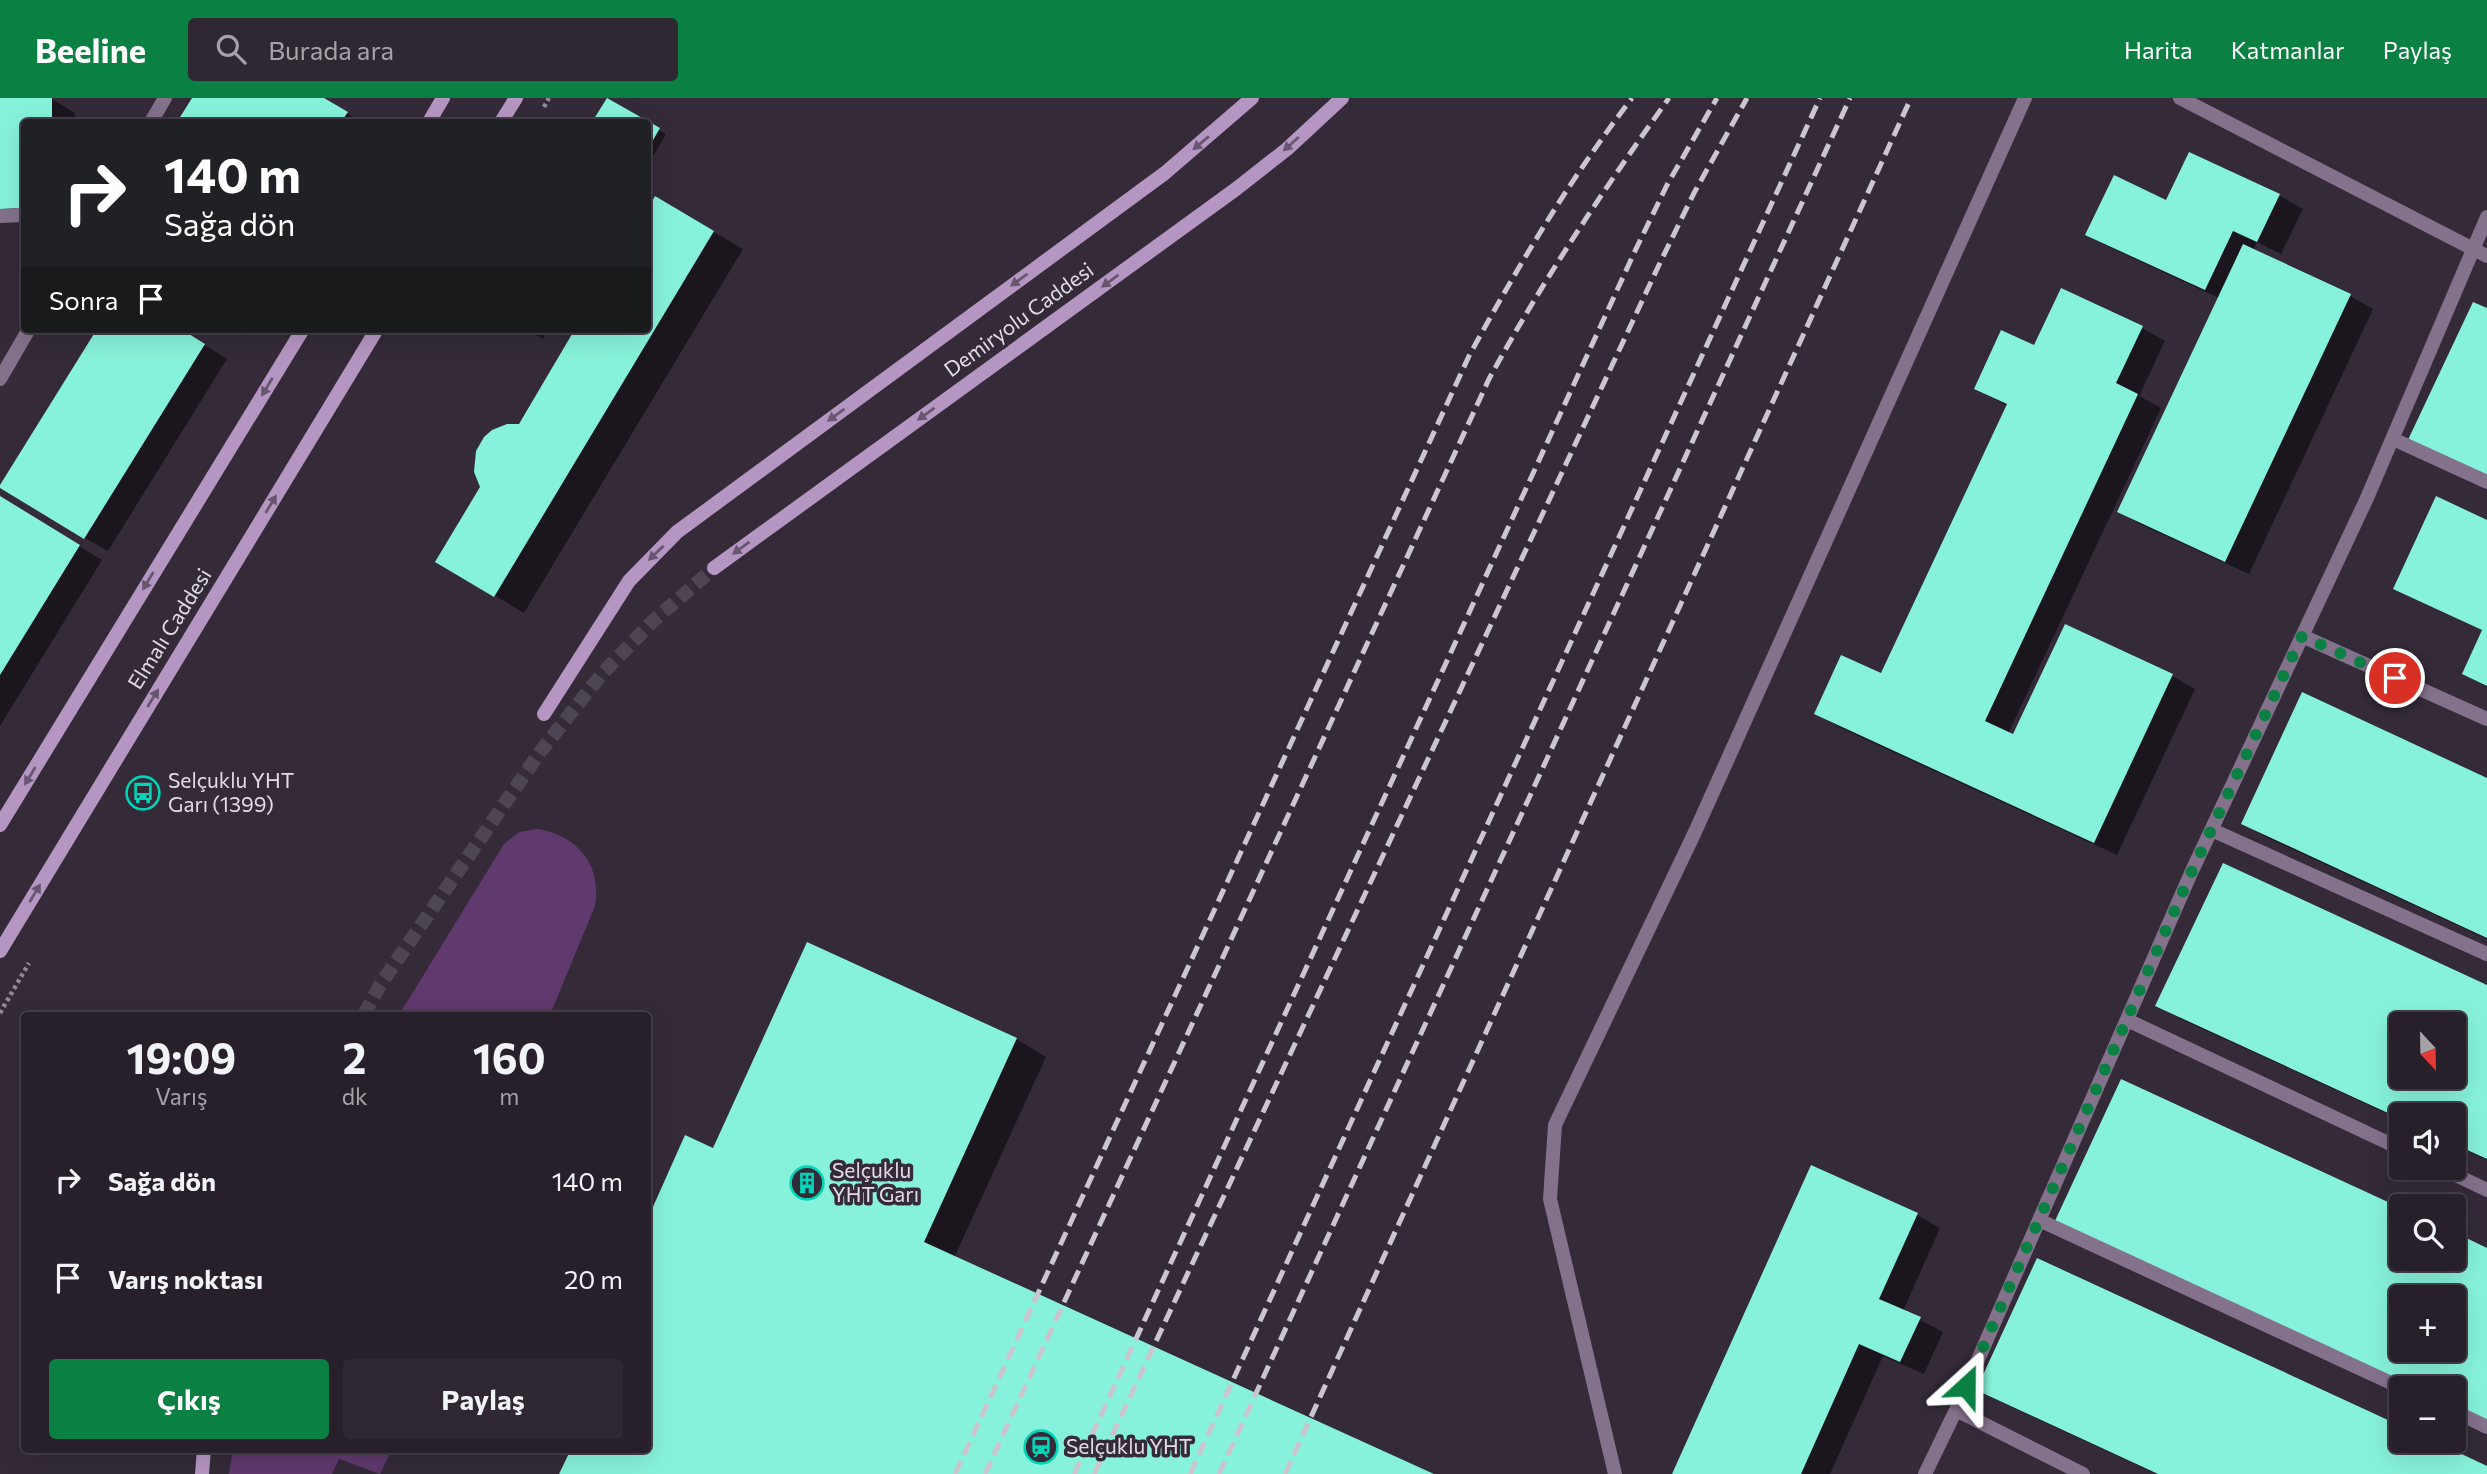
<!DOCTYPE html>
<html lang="tr">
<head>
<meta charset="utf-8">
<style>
	:root { --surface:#27202a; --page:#2f2832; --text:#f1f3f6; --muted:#a4a3a8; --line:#433e47; --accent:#0b8043 }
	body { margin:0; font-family:Commissioner,sans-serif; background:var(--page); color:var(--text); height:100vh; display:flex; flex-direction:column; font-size:26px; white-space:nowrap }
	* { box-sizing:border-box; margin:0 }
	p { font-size:23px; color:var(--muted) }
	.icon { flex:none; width:38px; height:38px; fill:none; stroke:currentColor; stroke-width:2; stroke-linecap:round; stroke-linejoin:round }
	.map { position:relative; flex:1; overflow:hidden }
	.drawer { position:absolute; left:21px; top:914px; width:630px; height:441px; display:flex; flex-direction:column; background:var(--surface); border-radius:7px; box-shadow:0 7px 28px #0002,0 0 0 2px var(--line) }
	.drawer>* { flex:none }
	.guide { position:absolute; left:21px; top:21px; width:630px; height:214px; border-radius:7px; box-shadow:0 7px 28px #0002,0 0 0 2px var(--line); background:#202124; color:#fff; overflow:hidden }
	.needle { width:46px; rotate:158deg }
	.buttons { position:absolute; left:2389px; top:914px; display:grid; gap:14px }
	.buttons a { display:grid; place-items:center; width:77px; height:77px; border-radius:7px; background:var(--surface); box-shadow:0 7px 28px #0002,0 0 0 2px var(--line); font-size:35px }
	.pin { position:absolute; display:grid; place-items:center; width:60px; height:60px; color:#fff; margin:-30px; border:4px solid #fff; border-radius:50%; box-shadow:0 2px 7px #0007 }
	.me { position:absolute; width:77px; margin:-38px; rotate:24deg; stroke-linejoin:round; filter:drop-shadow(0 0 5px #0008) }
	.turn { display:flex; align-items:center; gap:24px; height:147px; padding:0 28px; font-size:32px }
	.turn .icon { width:91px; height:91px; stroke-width:2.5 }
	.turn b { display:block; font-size:49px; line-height:60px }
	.then { display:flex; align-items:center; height:66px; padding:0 28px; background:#0003; gap:14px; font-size:26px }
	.eta { display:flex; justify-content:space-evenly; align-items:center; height:119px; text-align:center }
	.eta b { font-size:42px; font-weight:700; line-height:49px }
	.button { display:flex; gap:14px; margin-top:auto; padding:14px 28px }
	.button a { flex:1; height:80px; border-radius:7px; background:var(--accent); color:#fff; font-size:28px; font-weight:700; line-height:80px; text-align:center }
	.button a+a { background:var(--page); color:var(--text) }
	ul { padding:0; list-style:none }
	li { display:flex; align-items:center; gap:21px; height:98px; padding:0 28px }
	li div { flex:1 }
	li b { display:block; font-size:26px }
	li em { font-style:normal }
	header { display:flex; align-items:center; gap:42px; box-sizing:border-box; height:98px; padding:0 35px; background:var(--accent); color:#fff }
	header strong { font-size:33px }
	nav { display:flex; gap:38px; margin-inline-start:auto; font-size:24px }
	.search { width:490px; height:63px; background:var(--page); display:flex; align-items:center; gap:18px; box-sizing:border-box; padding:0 24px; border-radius:7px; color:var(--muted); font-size:26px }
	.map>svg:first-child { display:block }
</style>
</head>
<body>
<header>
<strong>Beeline</strong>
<div class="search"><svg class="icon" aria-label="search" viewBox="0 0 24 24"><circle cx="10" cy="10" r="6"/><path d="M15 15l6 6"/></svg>Burada ara</div>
<nav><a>Harita</a><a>Katmanlar</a><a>Paylaş</a></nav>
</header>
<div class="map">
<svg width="2487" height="1376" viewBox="0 0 2487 1376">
	<rect width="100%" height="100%" fill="#342a38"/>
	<path fill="#60396f" d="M538,731C578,738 602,767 595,808L550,917H399L504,746L519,734Z
		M233,1351H392L380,1376L339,1361L332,1376H229Z"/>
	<path fill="#0007" fill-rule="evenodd" d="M194,0H322L362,24H179Z
		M52,1L75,15V24H24V123L0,2Z
		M608,1L647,24H594Z
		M648,25L666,36L648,67Z
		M2190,56L2280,98L2303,111L2281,156L2257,144L2253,152L2350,198L2373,211L2249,476L2142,427L2119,413L2219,200L2111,150L2088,137L2167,104Z
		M656,100L743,151L524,515L494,497L520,327L577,231H648V114Z
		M2142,230L2165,243L2139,298L2161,310L2008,636L2014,638L2172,578L2195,591L2117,757L1839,629L1816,615L1882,577L2008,308L1976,291L2035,250Z
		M99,231H179L227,261L108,453L85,440Z
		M228,231H245L241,238Z
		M525,231H549L543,241Z
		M0,400L102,462L0,628Z
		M2487,424V589L2464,576L2484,533L2396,490Z
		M2487,682V841L2266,739L2243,725Z
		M808,847L1016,941L1046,959L954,1160L1430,1376H561L573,1351H648V1124L686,1039L714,1052Z
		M2487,889V1062L2454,1047V1017H2401V1022L2181,921L2158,907ZM2401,926H2454V978H2401Z
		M1812,1070L1917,1117L1940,1130L1903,1213L1943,1234L1924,1276L1883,1258L1830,1376H1674Z
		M2401,1112V1160H2454V1136L2487,1152L2454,1311V1290H2408L2079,1138ZM2401,1199H2454V1251H2401Z
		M1978,1291L2401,1330V1342L2487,1370V1376H2156L2001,1304Z"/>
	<path fill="#87f2db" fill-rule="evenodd" d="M0,0H52V24H24V110L0,111Z
		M192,0H324L348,14L341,24H177Z
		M607,0L660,30L648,51V24H592Z
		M2189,54L2280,96L2257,144L2233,133L2205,192L2085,137L2114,77L2166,102Z
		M655,98L714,133L494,499L435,464L480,389L474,374L476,353L484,339L492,332L507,326H519L575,231H648V111Z
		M2243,146L2351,196L2225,464L2117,414Z
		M2061,190L2143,228L2116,285L2138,296L1985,623L2013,636L2065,526L2173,576L2094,745L1814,616L1841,557L1881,575L2007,306L1974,291L2001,232L2034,247Z
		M2473,204L2487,210V381L2407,344Z
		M97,231H181L205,246L84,441L0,390V387Z
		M0,398L80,447L0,577Z
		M2436,398L2487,422V588L2462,576L2482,532L2393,491Z
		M2302,594L2487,680V840L2241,726Z
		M2223,765L2487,887V1061L2454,1046V1017H2401V1021L2155,908ZM2401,926H2454V978H2401Z
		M807,844L1017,940L924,1144L1434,1376H559L571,1351H648V1120L685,1037L713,1050Z
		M2121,981L2401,1110V1160H2454V1134L2487,1150V1326L2454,1310V1290H2410L2054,1125ZM2401,1199H2454V1251H2401Z
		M1811,1067L1918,1115L1879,1201L1921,1219L1900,1264L1859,1246L1801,1376H1672Z
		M2037,1160L2401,1328V1342H2432L2487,1368V1376H2158L1976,1292Z"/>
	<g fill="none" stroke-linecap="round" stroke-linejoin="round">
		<path stroke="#4e4552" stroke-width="14" stroke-dasharray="14 7" stroke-linecap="butt" d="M364,917L380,887L540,654L601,577L652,524L714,470"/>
		<path stroke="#928b96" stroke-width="4.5" stroke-dasharray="3.5 3.5" stroke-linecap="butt" d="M544,9L549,0
			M0,915L29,865"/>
		<path stroke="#84718c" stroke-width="14" d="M2180,0L2487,158
			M151,24L165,0
			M0,118L24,117
			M0,281L29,231
			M2393,341L2487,384
			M2302,538L2487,621
			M2212,732L2487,856
			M2127,922L2401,1051
			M2439,1069L2487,1092
			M2039,1122L2402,1290
			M1956,1312L2083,1376
			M2454,1313L2487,1329
			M1615,1376L1550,1101L1555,1027L1695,734L2025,0
			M1925,1376L1956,1312L2191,775L2367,400L2487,119"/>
		<path stroke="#b596c2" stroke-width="14" d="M429,24L443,0
			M501,24L516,0
			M714,470L1236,91L1287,51L1342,0
			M544,616L629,483L677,434L1165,75L1252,0
			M0,727L303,231
			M0,853L377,231
			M202,1376L204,1351"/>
		<path stroke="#cbc5ce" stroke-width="5" stroke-dasharray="14 7" stroke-linecap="butt" d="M955,1376L1469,258C1518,168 1570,81 1632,0
			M985,1376L1489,281C1543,182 1604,91 1669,0
			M1074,1376L1635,153L1667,87L1717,0
			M1094,1376L1658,169L1694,95L1747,0
			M1190,1376L1820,0
			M1219,1376L1850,0
			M1285,1376L1911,0"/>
	</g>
	<defs><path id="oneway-solid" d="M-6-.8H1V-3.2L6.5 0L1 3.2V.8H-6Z" transform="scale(1.75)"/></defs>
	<g fill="#68556f">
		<use href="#oneway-solid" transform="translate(1201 45) rotate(140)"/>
		<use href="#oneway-solid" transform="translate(1291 46) rotate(138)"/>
		<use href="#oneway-solid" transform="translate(1019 182) rotate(144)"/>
		<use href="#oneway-solid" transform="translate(1110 183) rotate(144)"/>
		<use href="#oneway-solid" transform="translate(267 289) rotate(121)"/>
		<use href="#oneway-solid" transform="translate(926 316) rotate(144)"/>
		<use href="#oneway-solid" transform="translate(836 317) rotate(144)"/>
		<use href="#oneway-solid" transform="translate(271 406) rotate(-59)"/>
		<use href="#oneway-solid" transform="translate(741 450) rotate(144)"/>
		<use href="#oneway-solid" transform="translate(656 455) rotate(136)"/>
		<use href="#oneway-solid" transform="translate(148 483) rotate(121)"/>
		<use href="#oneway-solid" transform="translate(153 600) rotate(-58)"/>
		<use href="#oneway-solid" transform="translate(30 678) rotate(121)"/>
		<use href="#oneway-solid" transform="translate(35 795) rotate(-59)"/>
	</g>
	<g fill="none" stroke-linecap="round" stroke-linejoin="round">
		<path stroke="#0b8043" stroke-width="12" stroke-dasharray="0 21.6" d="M1966,1288L2191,775L2302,538L2395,580"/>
	</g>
	<defs>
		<symbol id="bus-ring" viewBox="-11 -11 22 22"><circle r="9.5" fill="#342a38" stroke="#00d5b7" stroke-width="1.5"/><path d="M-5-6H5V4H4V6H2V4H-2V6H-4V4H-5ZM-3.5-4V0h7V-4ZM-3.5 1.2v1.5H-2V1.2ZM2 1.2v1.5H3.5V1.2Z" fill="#00d5b7"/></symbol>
		<symbol id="building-ring" viewBox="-11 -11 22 22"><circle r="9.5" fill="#342a38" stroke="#00d5b7" stroke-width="1.5"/><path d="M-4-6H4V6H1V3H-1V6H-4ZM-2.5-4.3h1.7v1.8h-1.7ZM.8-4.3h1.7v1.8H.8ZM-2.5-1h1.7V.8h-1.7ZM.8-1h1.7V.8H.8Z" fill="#00d5b7"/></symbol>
		<symbol id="station-ring" viewBox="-11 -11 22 22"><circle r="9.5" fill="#342a38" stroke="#00d5b7" stroke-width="1.5"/><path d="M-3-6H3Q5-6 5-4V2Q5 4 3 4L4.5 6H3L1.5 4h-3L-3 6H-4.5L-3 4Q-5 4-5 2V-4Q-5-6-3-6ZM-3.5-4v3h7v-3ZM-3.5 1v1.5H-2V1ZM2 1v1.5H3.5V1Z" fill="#00d5b7"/></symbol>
	</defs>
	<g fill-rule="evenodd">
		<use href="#bus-ring" x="124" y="676" width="38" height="38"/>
		<use href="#building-ring" x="788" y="1066" width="38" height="38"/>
		<use href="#station-ring" x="1022" y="1330" width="38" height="38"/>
	</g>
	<g text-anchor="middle" stroke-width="7" stroke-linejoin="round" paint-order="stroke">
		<g font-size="21" fill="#e2dce5" stroke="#342a38">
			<text transform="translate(1019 222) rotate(-36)" y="7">Demiryolu Caddesi</text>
			<text transform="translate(170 531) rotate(-58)" y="7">Elmalı Caddesi</text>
		</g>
		<g font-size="21" fill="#e2dce5" stroke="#342a38" text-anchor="start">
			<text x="168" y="690">Selçuklu YHT<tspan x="168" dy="24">Garı (1399)</tspan></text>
			<text x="832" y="1080">Selçuklu<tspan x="832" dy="24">YHT Garı</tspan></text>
			<text x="1066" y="1356">Selçuklu YHT</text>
		</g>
	</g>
</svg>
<div class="buttons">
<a><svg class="needle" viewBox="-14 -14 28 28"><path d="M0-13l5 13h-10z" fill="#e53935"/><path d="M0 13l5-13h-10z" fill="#a4a3a8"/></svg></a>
<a><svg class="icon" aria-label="sound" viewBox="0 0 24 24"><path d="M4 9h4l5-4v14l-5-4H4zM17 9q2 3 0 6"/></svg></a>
<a><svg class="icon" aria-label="search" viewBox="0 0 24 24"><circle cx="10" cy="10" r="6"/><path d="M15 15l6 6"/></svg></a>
<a>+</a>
<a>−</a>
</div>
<div class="pin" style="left:2395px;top:580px;background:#d93025"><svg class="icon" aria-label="arrive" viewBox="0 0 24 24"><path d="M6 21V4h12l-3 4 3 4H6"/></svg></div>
<svg class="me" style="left:1966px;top:1288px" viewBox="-20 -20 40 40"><path d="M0-17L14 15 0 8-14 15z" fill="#0b8043" stroke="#fff" stroke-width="4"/></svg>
<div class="guide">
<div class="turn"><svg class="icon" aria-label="right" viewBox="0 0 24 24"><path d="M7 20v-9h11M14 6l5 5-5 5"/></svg><div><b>140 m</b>Sağa dön</div></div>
<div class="then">Sonra<svg class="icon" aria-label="arrive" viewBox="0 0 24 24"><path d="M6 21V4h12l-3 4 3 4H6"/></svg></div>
</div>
<section class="drawer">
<div class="eta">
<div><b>19:09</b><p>Varış</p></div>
<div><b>2</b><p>dk</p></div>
<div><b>160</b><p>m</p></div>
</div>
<ul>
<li><svg class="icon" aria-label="right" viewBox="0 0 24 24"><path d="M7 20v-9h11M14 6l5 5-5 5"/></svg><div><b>Sağa dön</b></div><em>140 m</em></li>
<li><svg class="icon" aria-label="arrive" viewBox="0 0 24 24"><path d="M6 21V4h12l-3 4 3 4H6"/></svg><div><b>Varış noktası</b></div><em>20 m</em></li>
</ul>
<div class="button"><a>Çıkış</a><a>Paylaş</a></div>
</section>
</div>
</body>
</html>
